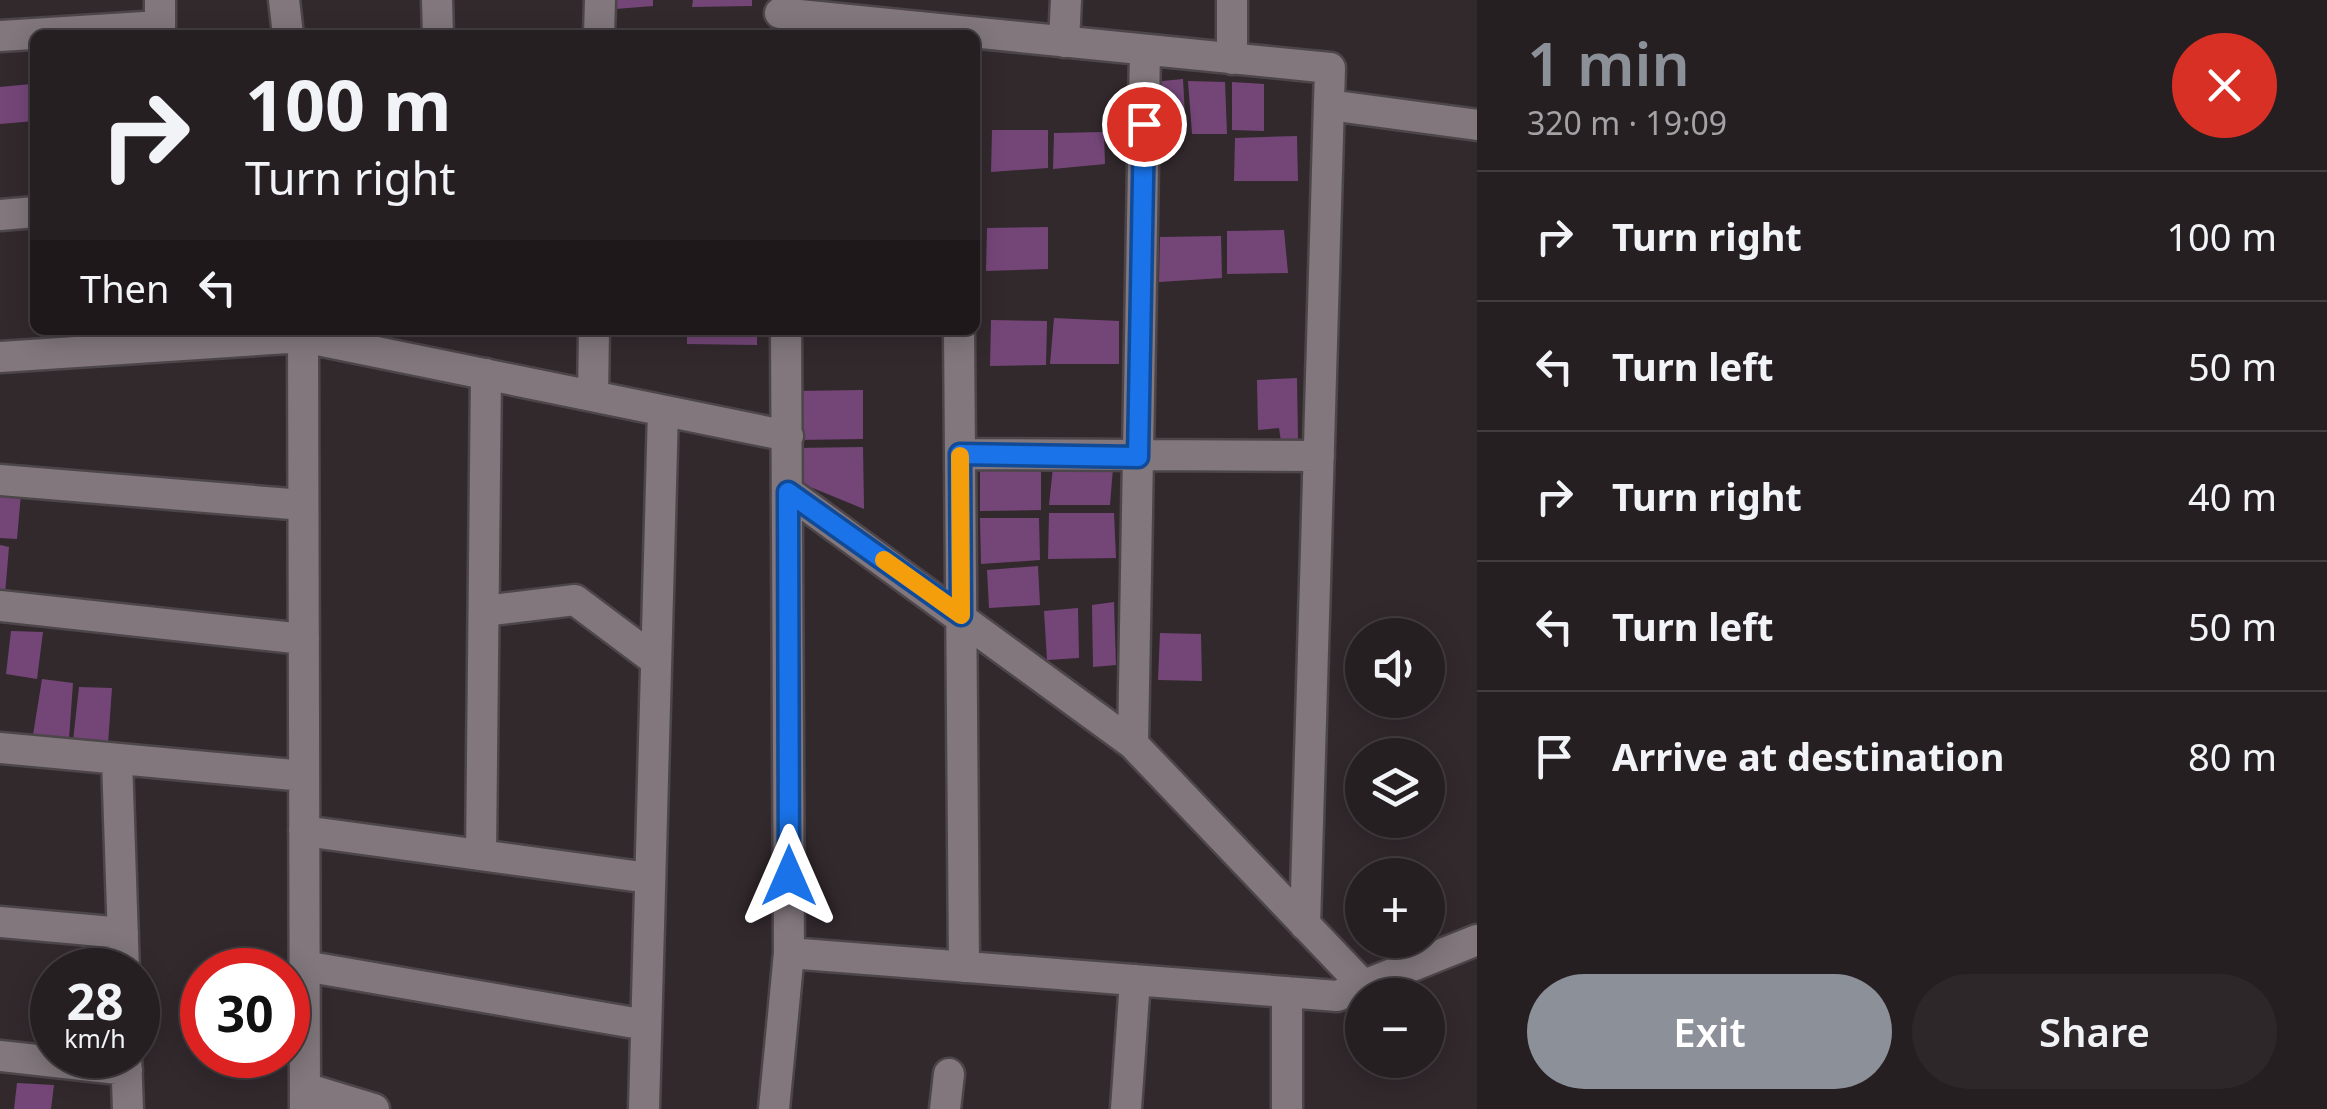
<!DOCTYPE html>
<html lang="en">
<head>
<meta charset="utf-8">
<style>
	:root { --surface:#261f22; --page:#2e272a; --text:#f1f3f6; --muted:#a4a2a5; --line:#423d40; --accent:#8c9099 }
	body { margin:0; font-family:"Noto Sans",sans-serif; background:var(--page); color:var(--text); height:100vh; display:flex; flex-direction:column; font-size:38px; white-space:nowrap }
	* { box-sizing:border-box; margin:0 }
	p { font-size:32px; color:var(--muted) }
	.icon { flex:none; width:55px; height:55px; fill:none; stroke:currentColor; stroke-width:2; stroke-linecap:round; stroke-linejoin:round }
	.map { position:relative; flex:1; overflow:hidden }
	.side { display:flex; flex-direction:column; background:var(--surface); width:850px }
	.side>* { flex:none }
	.banner { position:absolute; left:30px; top:30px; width:950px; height:305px; border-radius:15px; box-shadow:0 5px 25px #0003,0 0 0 2px var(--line); background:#261f22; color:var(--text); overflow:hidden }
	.buttons { position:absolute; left:1345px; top:618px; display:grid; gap:20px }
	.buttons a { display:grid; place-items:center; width:100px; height:100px; border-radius:50%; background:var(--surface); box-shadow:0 5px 25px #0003,0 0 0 2px var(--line); font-size:50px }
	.speed { position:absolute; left:30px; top:948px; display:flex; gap:20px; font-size:50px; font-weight:700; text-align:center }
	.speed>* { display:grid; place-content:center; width:130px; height:130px; border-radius:50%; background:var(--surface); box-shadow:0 5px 25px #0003,0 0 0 2px var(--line); line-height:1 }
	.speed small { font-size:25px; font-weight:400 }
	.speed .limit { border:15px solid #d22; background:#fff; color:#111 }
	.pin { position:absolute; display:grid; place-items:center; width:85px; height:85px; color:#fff; margin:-42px; border:5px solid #fff; border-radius:50%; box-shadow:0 2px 10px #0007 }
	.me { position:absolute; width:110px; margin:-55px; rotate:0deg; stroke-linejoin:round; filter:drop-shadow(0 0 8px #0008) }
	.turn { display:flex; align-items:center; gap:35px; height:210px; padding:0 50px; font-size:45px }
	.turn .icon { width:130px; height:130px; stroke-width:2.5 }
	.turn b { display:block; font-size:70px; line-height:85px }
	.then { display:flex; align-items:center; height:95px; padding:0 50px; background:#0003; gap:20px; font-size:38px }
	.round { display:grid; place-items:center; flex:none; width:105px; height:105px; border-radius:52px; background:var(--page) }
	.summary { display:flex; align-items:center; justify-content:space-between; height:170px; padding:0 50px }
	h1 { font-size:60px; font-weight:600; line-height:75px; color:var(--accent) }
	.cta { display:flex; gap:20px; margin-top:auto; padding:20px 50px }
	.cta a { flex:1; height:115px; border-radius:60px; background:var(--accent); color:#fff; font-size:40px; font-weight:600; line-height:115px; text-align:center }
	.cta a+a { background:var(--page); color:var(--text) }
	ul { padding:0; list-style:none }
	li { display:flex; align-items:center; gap:30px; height:130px; padding:0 50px; border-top:2px solid var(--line) }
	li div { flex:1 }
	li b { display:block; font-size:38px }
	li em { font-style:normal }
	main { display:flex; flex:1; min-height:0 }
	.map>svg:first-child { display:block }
</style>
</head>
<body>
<main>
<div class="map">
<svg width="1477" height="1109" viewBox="0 0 1477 1109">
	<rect width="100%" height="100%" fill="#32292d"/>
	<path fill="#744678" d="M616,0H653V6L615,9Z
		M693,0H752V6L692,7Z
		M1183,79L1186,134L1154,137L1153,82Z
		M1188,81L1225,82L1227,134H1192Z
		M1232,82L1264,84V131L1232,130Z
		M31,84L35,121L0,124V87Z
		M992,130H1048V168L991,172Z
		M1104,132L1105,164L1053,169L1054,133Z
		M1297,136L1298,181H1234L1235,138Z
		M1048,227V269L986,271L987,228Z
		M1284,230L1288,273L1227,274V231Z
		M1221,236L1222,278L1159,282L1160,237Z
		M1054,318L1119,321V364H1050Z
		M991,320L1047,321L1046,365L990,366Z
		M687,330H757V345L687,344Z
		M1297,378L1298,441L1281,442L1279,428L1258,430L1257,380Z
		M863,390V439L797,440L794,391Z
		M863,447L864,509L798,482L796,448Z
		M1053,467L1113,468L1110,505H1049Z
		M980,471H1041V510L980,511Z
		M0,491L21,494L17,539L0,538Z
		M1049,513H1114L1116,558L1048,559Z
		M980,518H1039L1040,560L981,564Z
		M0,545L9,547L5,594L0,593Z
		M1038,566L1040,605L989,608L987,570Z
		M1114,602L1116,665L1093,667L1092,605Z
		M1078,608L1079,658L1047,660L1044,611Z
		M11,631L43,632L37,679L6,674Z
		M1160,633L1201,634L1202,681L1158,680Z
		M42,679L73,683L69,739L33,735Z
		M79,687L112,688L108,744L73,741Z
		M17,1083L54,1085L51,1109H14Z"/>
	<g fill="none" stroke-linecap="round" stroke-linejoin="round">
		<defs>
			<path id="minor" d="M284,0L288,35
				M437,0L438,35
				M780,13L1330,68L1305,925
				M599,35L600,0
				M0,36L160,26V0
				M1064,42L1066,0
				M1232,59V0
				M1329,105L1477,125
				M0,215L35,212
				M303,330L305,1109
				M959,330L964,967
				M0,357L303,337L788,436
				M593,396L594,330
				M960,454L1319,456
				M0,480L303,505
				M788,492L1133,744L1363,985
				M0,606L304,639
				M484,611L575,600L655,660
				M1133,744L1145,50
				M0,748L304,776
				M117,759L124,970
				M304,831L649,878
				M481,855L486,374
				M0,922L123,933
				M789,953L1337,996L1477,940
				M304,966L646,1025
				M1287,992V1109
				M126,1055L128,1109
				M0,1056L127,1070
				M305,1088L374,1109
				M644,1109L663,411
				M774,1109L789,953L786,330
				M945,1109L949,1074
				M1126,1109L1135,980"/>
		</defs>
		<use href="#minor" stroke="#4c4549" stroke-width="35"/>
		<use href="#minor" stroke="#81777c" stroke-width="30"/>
	</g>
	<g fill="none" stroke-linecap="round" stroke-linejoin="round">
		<defs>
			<path id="route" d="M789,876L788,492L961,615L960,454L1138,457L1144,124"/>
		</defs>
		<use href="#route" stroke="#114b97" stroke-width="25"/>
		<use href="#route" stroke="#1a73e8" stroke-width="18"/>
		<path stroke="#f59e0b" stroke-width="18" d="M884,560L961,615L960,456"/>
	</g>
</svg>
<div class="buttons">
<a><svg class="icon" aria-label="sound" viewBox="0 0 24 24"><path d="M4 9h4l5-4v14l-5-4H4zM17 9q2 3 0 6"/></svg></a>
<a><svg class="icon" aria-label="layers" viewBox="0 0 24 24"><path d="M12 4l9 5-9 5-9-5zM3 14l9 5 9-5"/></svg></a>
<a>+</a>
<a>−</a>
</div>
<div class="speed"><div>28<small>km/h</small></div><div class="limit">30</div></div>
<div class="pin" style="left:1144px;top:124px;background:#d93025"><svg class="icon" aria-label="arrive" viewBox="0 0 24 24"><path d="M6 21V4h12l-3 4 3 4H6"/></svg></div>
<svg class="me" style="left:789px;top:876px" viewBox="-20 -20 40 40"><path d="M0-17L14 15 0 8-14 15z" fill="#1a73e8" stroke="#fff" stroke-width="4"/></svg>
<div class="banner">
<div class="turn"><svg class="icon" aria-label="right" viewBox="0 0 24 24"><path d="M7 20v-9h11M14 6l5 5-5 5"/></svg><div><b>100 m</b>Turn right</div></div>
<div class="then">Then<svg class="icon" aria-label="left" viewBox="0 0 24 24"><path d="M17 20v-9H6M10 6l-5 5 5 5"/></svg></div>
</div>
</div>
<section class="side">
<div class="summary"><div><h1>1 min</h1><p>320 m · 19:09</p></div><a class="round" style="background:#d93025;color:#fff"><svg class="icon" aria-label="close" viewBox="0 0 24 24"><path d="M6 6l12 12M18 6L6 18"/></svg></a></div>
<ul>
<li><svg class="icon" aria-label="right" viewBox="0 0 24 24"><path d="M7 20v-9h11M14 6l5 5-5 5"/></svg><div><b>Turn right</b></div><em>100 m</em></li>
<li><svg class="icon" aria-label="left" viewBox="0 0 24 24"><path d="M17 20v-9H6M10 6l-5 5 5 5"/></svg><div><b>Turn left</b></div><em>50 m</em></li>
<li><svg class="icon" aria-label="right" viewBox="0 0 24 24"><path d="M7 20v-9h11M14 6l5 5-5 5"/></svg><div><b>Turn right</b></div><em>40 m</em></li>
<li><svg class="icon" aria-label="left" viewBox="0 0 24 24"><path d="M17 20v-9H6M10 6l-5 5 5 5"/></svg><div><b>Turn left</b></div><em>50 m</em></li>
<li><svg class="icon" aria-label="arrive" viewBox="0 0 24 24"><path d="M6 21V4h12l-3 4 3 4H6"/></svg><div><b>Arrive at destination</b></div><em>80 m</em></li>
</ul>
<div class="cta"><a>Exit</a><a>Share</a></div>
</section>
</main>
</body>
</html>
